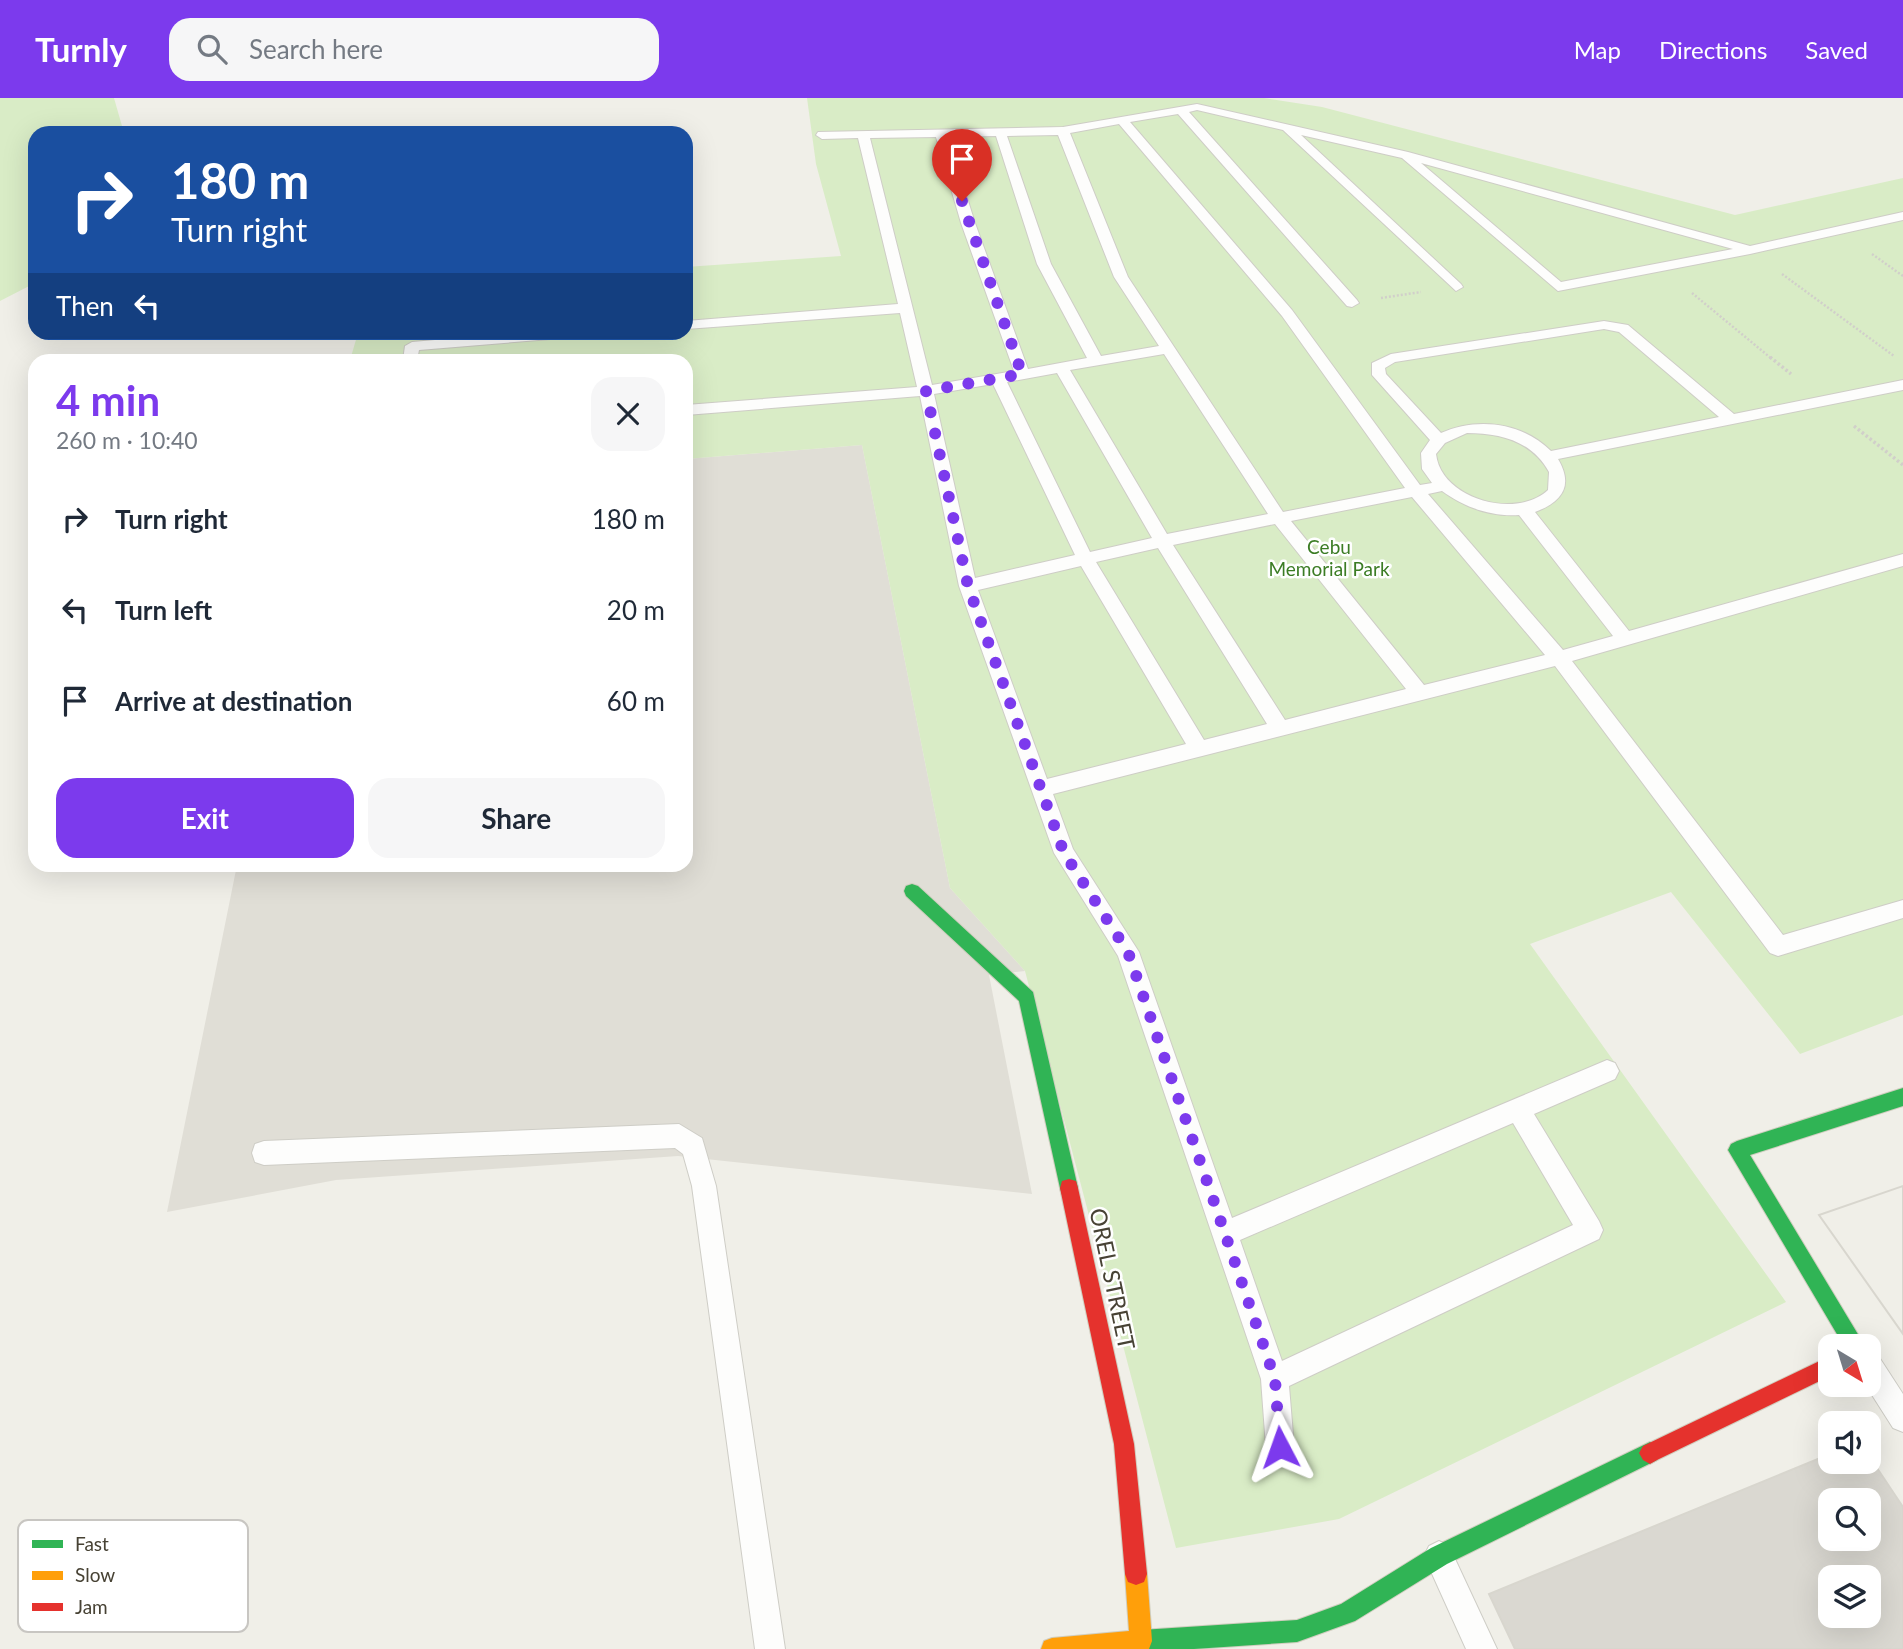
<!DOCTYPE html>
<html lang="en">
<head>
<meta charset="utf-8">
<style>
	:root { --surface:#fff; --page:#f6f6f7; --text:#1f2937; --muted:#747a83; --accent:#7c3aed }
	body { margin:0; font-family:Lato,sans-serif; background:var(--page); color:var(--text); height:100vh; display:flex; flex-direction:column; font-size:26px; white-space:nowrap }
	* { box-sizing:border-box; margin:0 }
	p { font-size:23px; color:var(--muted) }
	.icon { flex:none; width:38px; height:38px; fill:none; stroke:currentColor; stroke-width:2; stroke-linecap:round; stroke-linejoin:round }
	.map { position:relative; flex:1; overflow:hidden }
	.details { position:absolute; left:28px; top:256px; width:665px; height:518px; display:flex; flex-direction:column; background:var(--surface); border-radius:21px; box-shadow:0 7px 28px #0002 }
	.details>* { flex:none }
	.guide { position:absolute; left:28px; top:28px; width:665px; height:214px; border-radius:21px; box-shadow:0 7px 28px #0002; background:#1a4fa0; color:#fff; overflow:hidden }
	.needle { width:46px; rotate:142deg }
	.buttons { position:absolute; left:1818px; top:1236px; display:grid; gap:14px }
	.buttons a { display:grid; place-items:center; width:63px; height:63px; border-radius:14px; background:var(--surface); box-shadow:0 7px 28px #0002; font-size:35px }
	.pin { position:absolute; display:grid; place-items:center; width:60px; height:60px; color:#fff; margin:-72px -30px; border-radius:50% 50% 50% 0; rotate:-45deg; box-shadow:0 0 7px #0007 }
	.pin .icon { rotate:45deg }
	.me { position:absolute; width:77px; margin:-38px; rotate:356deg; stroke-linejoin:round; filter:drop-shadow(0 0 5px #0008) }
	.turn { display:flex; align-items:center; gap:24px; height:147px; padding:0 28px; font-size:32px }
	.turn .icon { width:91px; height:91px; stroke-width:2.5 }
	.turn b { display:block; font-size:49px; line-height:60px }
	.then { display:flex; align-items:center; height:66px; padding:0 28px; background:#0003; gap:14px; font-size:26px }
	.round { display:grid; place-items:center; flex:none; width:74px; height:74px; border-radius:21px; background:var(--page) }
	.head { display:flex; align-items:center; justify-content:space-between; height:119px; padding:0 28px }
	h1 { font-size:42px; font-weight:700; line-height:52px; color:var(--accent) }
	.primary-button { display:flex; gap:14px; margin-top:auto; padding:14px 28px }
	.primary-button a { flex:1; height:80px; border-radius:21px; background:var(--accent); color:#fff; font-size:28px; font-weight:700; line-height:80px; text-align:center }
	.primary-button a+a { background:var(--page); color:var(--text) }
	ul { padding:0; list-style:none }
	li { display:flex; align-items:center; gap:21px; height:91px; padding:0 28px }
	li div { flex:1 }
	li b { display:block; font-size:26px }
	li em { font-style:normal }
	header { display:flex; align-items:center; gap:42px; box-sizing:border-box; height:98px; padding:0 35px; background:var(--accent); color:#fff }
	header strong { font-size:33px }
	nav { display:flex; gap:38px; margin-inline-start:auto; font-size:24px }
	.search { width:490px; height:63px; background:var(--page); display:flex; align-items:center; gap:18px; box-sizing:border-box; padding:0 24px; border-radius:21px; color:var(--muted); font-size:26px }
	.map>svg:first-child { display:block }
</style>
</head>
<body>
<header>
<strong>Turnly</strong>
<div class="search"><svg class="icon" aria-label="search" viewBox="0 0 24 24"><circle cx="10" cy="10" r="6"/><path d="M15 15l6 6"/></svg>Search here</div>
<nav><a>Map</a><a>Directions</a><a>Saved</a></nav>
</header>
<div class="map">
<svg width="1903" height="1551" viewBox="0 0 1903 1551">
	<rect width="100%" height="100%" fill="#f0efe8"/>
	<path fill="#e0ded6" d="M862,347L950,790L1025,873L989,877L1032,1096L678,1058L336,1082L167,1114L237,767L686,766V361Z"/>
	<path fill="#d9ecc6" d="M0,0H114L124,35H35V185L0,203Z
		M807,0H1264L1322,9L1735,117L1903,80V917L1800,956L1671,794L1530,846L1786,1204L1339,1421L1176,1450L1025,873L950,790L862,347L686,361V262H350L358,235L686,234V169L841,158L816,66Z"/>
	<path fill="#dad8d1" stroke="#d8d6ce" stroke-width="2" fill-rule="evenodd" d="M1903,1088V1236L1819,1117Z
		M1903,1088V1236L1819,1117Z
		M1830,1356V1363H1869V1358L1903,1409V1551H1515L1489,1496ZM1830,1402H1869V1440H1830ZM1830,1479H1869V1517H1830Z"/>
	<g fill="none" stroke-linecap="round" stroke-linejoin="round">
		<defs>
			<path id="lane" d="M1197,6L1408,54L1750,148L1903,114V122L1750,156L1558,193L1402,60L1301,37L1461,186L1463,189L1456,193L1283,32L1197,12L1189,14L1357,202L1359,205L1352,209L1347,208L1178,16L1130,24L1292,212L1420,387L1432,385L1422,371L1421,355L1430,342L1372,277V265L1391,256L1604,223L1628,227L1734,316L1903,282V292L1558,361C1574,388 1562,404 1535,414L1629,533L1903,456V468L1572,563L1783,837L1903,802V820L1778,858L1770,855L1555,568L1053,696L1073,751L1139,854L1232,1120L1607,962L1615,965L1619,973L1615,981L1534,1016L1599,1123L1603,1132L1599,1141L1289,1288L1294,1349L1290,1359L1280,1363L1270,1359L1266,1349L1261,1281L1118,858L1054,755L959,488L920,298L686,317V307L917,289L900,215L686,231V223L898,206L858,40L822,41L816,37L818,34L1063,29ZM1119,26L1282,218L1405,390L1283,414L1128,179L1070,35ZM1058,37L1114,179L1159,248L1101,258L1051,166L1007,38ZM996,38L1037,166L1087,260L1028,271L975,125L948,39ZM936,39L961,125L1014,273L932,287L870,40ZM1421,65L1733,151L1561,184ZM1604,231L1619,234L1719,319L1551,353C1522,324 1477,319 1441,335L1386,276L1385,270L1395,264ZM1164,256L1268,416L1167,436L1070,272ZM1057,275L1152,440L1090,454L1007,284ZM993,286L1075,457L975,480L934,296ZM1467,335C1500,335 1532,343 1549,374L1548,392C1516,422 1441,401 1436,356L1445,345ZM1442,393C1464,409 1491,419 1519,417L1613,538L1563,552L1428,396ZM1412,399L1545,557L1424,587L1291,423ZM1275,426L1406,591L1285,622L1173,447ZM1158,450L1267,626L1204,642L1096,464ZM1081,468L1186,646L1047,681L978,492ZM1513,1025L1573,1127L1282,1263L1240,1142Z
				M527,234H594L587,238L419,252L417,262H403L405,248L412,244Z
				M679,1026L702,1040L716,1088L785,1551H755L692,1088L683,1056L675,1050L264,1067L255,1064L252,1055L255,1046L264,1043Z
				M1869,1255L1879,1259L1903,1296V1334L1893,1330L1865,1286H1869Z
				M1439,1443L1449,1448L1497,1551H1466L1424,1458L1429,1448Z"/>
			<path id="fast" d="M912,786L918,788L1033,894L1078,1090L1076,1097L1069,1099L1062,1097L1060,1090L1019,903L906,798L904,793L906,788Z
				M1903,990V1008L1750,1057L1865,1248H1844L1728,1052L1731,1046L1737,1043Z
				M1650,1344L1657,1348L1661,1355L1657,1362L1447,1466L1355,1523L1297,1544L1194,1551H1133L1130,1543L1133,1535L1141,1532L1297,1522L1341,1506L1431,1450Z"/>
			<path id="slow" d="M1136,1465L1144,1468L1147,1476L1152,1543L1149,1551H1041L1044,1543L1052,1540L1129,1533L1125,1476L1128,1468Z"/>
			<path id="jam" d="M1069,1081L1076,1083L1078,1090L1134,1346L1147,1476L1144,1484L1136,1487L1128,1484L1125,1476L1114,1346L1060,1090L1062,1083Z
				M1830,1258V1278L1657,1362L1650,1366L1643,1362L1639,1355L1643,1348Z"/>
		</defs>
		<use href="#lane" stroke="#cecdc6" stroke-width="2"/>
		<use href="#fast" stroke="#d0cebf" stroke-width="2"/>
		<use href="#slow" stroke="#d0cebf" stroke-width="2"/>
		<use href="#jam" stroke="#d0cebf" stroke-width="2"/>
		<path stroke="#d1cfca" stroke-width="2.5" stroke-dasharray="2 2" stroke-linecap="butt" d="M1872,156L1903,178
			M1782,176L1894,258
			M1692,195L1772,261
			M1381,200L1421,194"/>
		<path stroke="#d1cfca" stroke-width="3.5" stroke-dasharray="2.5 2.5" stroke-linecap="butt" d="M1770,259L1791,276
			M1854,328L1903,367"/>
		<use href="#lane" fill="#fdfdfc" fill-rule="evenodd"/>
		<use href="#fast" fill="#30b455" fill-rule="evenodd"/>
		<use href="#slow" fill="#ff9f0a" fill-rule="evenodd"/>
		<use href="#jam" fill="#e5322d" fill-rule="evenodd"/>
	</g>
	<g fill="none" stroke-linecap="round" stroke-linejoin="round">
		<path stroke="#7c3aed" stroke-width="12" stroke-dasharray="0 21.6" d="M962,103L1022,276L926,293L968,488L1064,755L1128,854L1275,1281L1280,1349"/>
	</g>
	<g text-anchor="middle" stroke-width="5" stroke-linejoin="round" paint-order="stroke">
		<g font-size="19" fill="#3b7c24" stroke="#fff">
			<text x="1329" y="456">Cebu<tspan x="1329" dy="22">Memorial Park</tspan></text>
		</g>
		<g font-size="23" fill="#474234" stroke="#fff">
			<text transform="translate(1112 1181) rotate(78)" y="8">OREL STREET</text>
		</g>
	</g>
	<rect x="18" y="1422" width="230" height="112" rx="10" fill="#fff" stroke="#c8c6c2" stroke-width="2"/>
	<rect x="32" y="1442" width="31" height="8" fill="#30b455"/>
	<rect x="32" y="1473" width="31" height="9" fill="#ff9f0a"/>
	<rect x="32" y="1505" width="31" height="8" fill="#e5322d"/>
	<g font-size="19" fill="#474234">
		<text x="75" y="1453">Fast</text>
		<text x="75" y="1484">Slow</text>
		<text x="75" y="1516">Jam</text>
	</g>
</svg>
<div class="buttons">
<a><svg class="needle" viewBox="-14 -14 28 28"><path d="M0-13l5 13h-10z" fill="#e53935"/><path d="M0 13l5-13h-10z" fill="#747a83"/></svg></a>
<a><svg class="icon" aria-label="sound" viewBox="0 0 24 24"><path d="M4 9h4l5-4v14l-5-4H4zM17 9q2 3 0 6"/></svg></a>
<a><svg class="icon" aria-label="search" viewBox="0 0 24 24"><circle cx="10" cy="10" r="6"/><path d="M15 15l6 6"/></svg></a>
<a><svg class="icon" aria-label="layers" viewBox="0 0 24 24"><path d="M12 4l9 5-9 5-9-5zM3 14l9 5 9-5"/></svg></a>
</div>
<div class="pin" style="left:962px;top:103px;background:#d93025"><svg class="icon" aria-label="arrive" viewBox="0 0 24 24"><path d="M6 21V4h12l-3 4 3 4H6"/></svg></div>
<svg class="me" style="left:1280px;top:1349px" viewBox="-20 -20 40 40"><path d="M0-17L14 15 0 8-14 15z" fill="#7c3aed" stroke="#fff" stroke-width="4"/></svg>
<div class="guide">
<div class="turn"><svg class="icon" aria-label="right" viewBox="0 0 24 24"><path d="M7 20v-9h11M14 6l5 5-5 5"/></svg><div><b>180 m</b>Turn right</div></div>
<div class="then">Then<svg class="icon" aria-label="left" viewBox="0 0 24 24"><path d="M17 20v-9H6M10 6l-5 5 5 5"/></svg></div>
</div>
<section class="details">
<div class="head"><div><h1>4 min</h1><p>260 m · 10:40</p></div><a class="round"><svg class="icon" aria-label="close" viewBox="0 0 24 24"><path d="M6 6l12 12M18 6L6 18"/></svg></a></div>
<ul>
<li><svg class="icon" aria-label="right" viewBox="0 0 24 24"><path d="M7 20v-9h11M14 6l5 5-5 5"/></svg><div><b>Turn right</b></div><em>180 m</em></li>
<li><svg class="icon" aria-label="left" viewBox="0 0 24 24"><path d="M17 20v-9H6M10 6l-5 5 5 5"/></svg><div><b>Turn left</b></div><em>20 m</em></li>
<li><svg class="icon" aria-label="arrive" viewBox="0 0 24 24"><path d="M6 21V4h12l-3 4 3 4H6"/></svg><div><b>Arrive at destination</b></div><em>60 m</em></li>
</ul>
<div class="primary-button"><a>Exit</a><a>Share</a></div>
</section>
</div>
</body>
</html>
